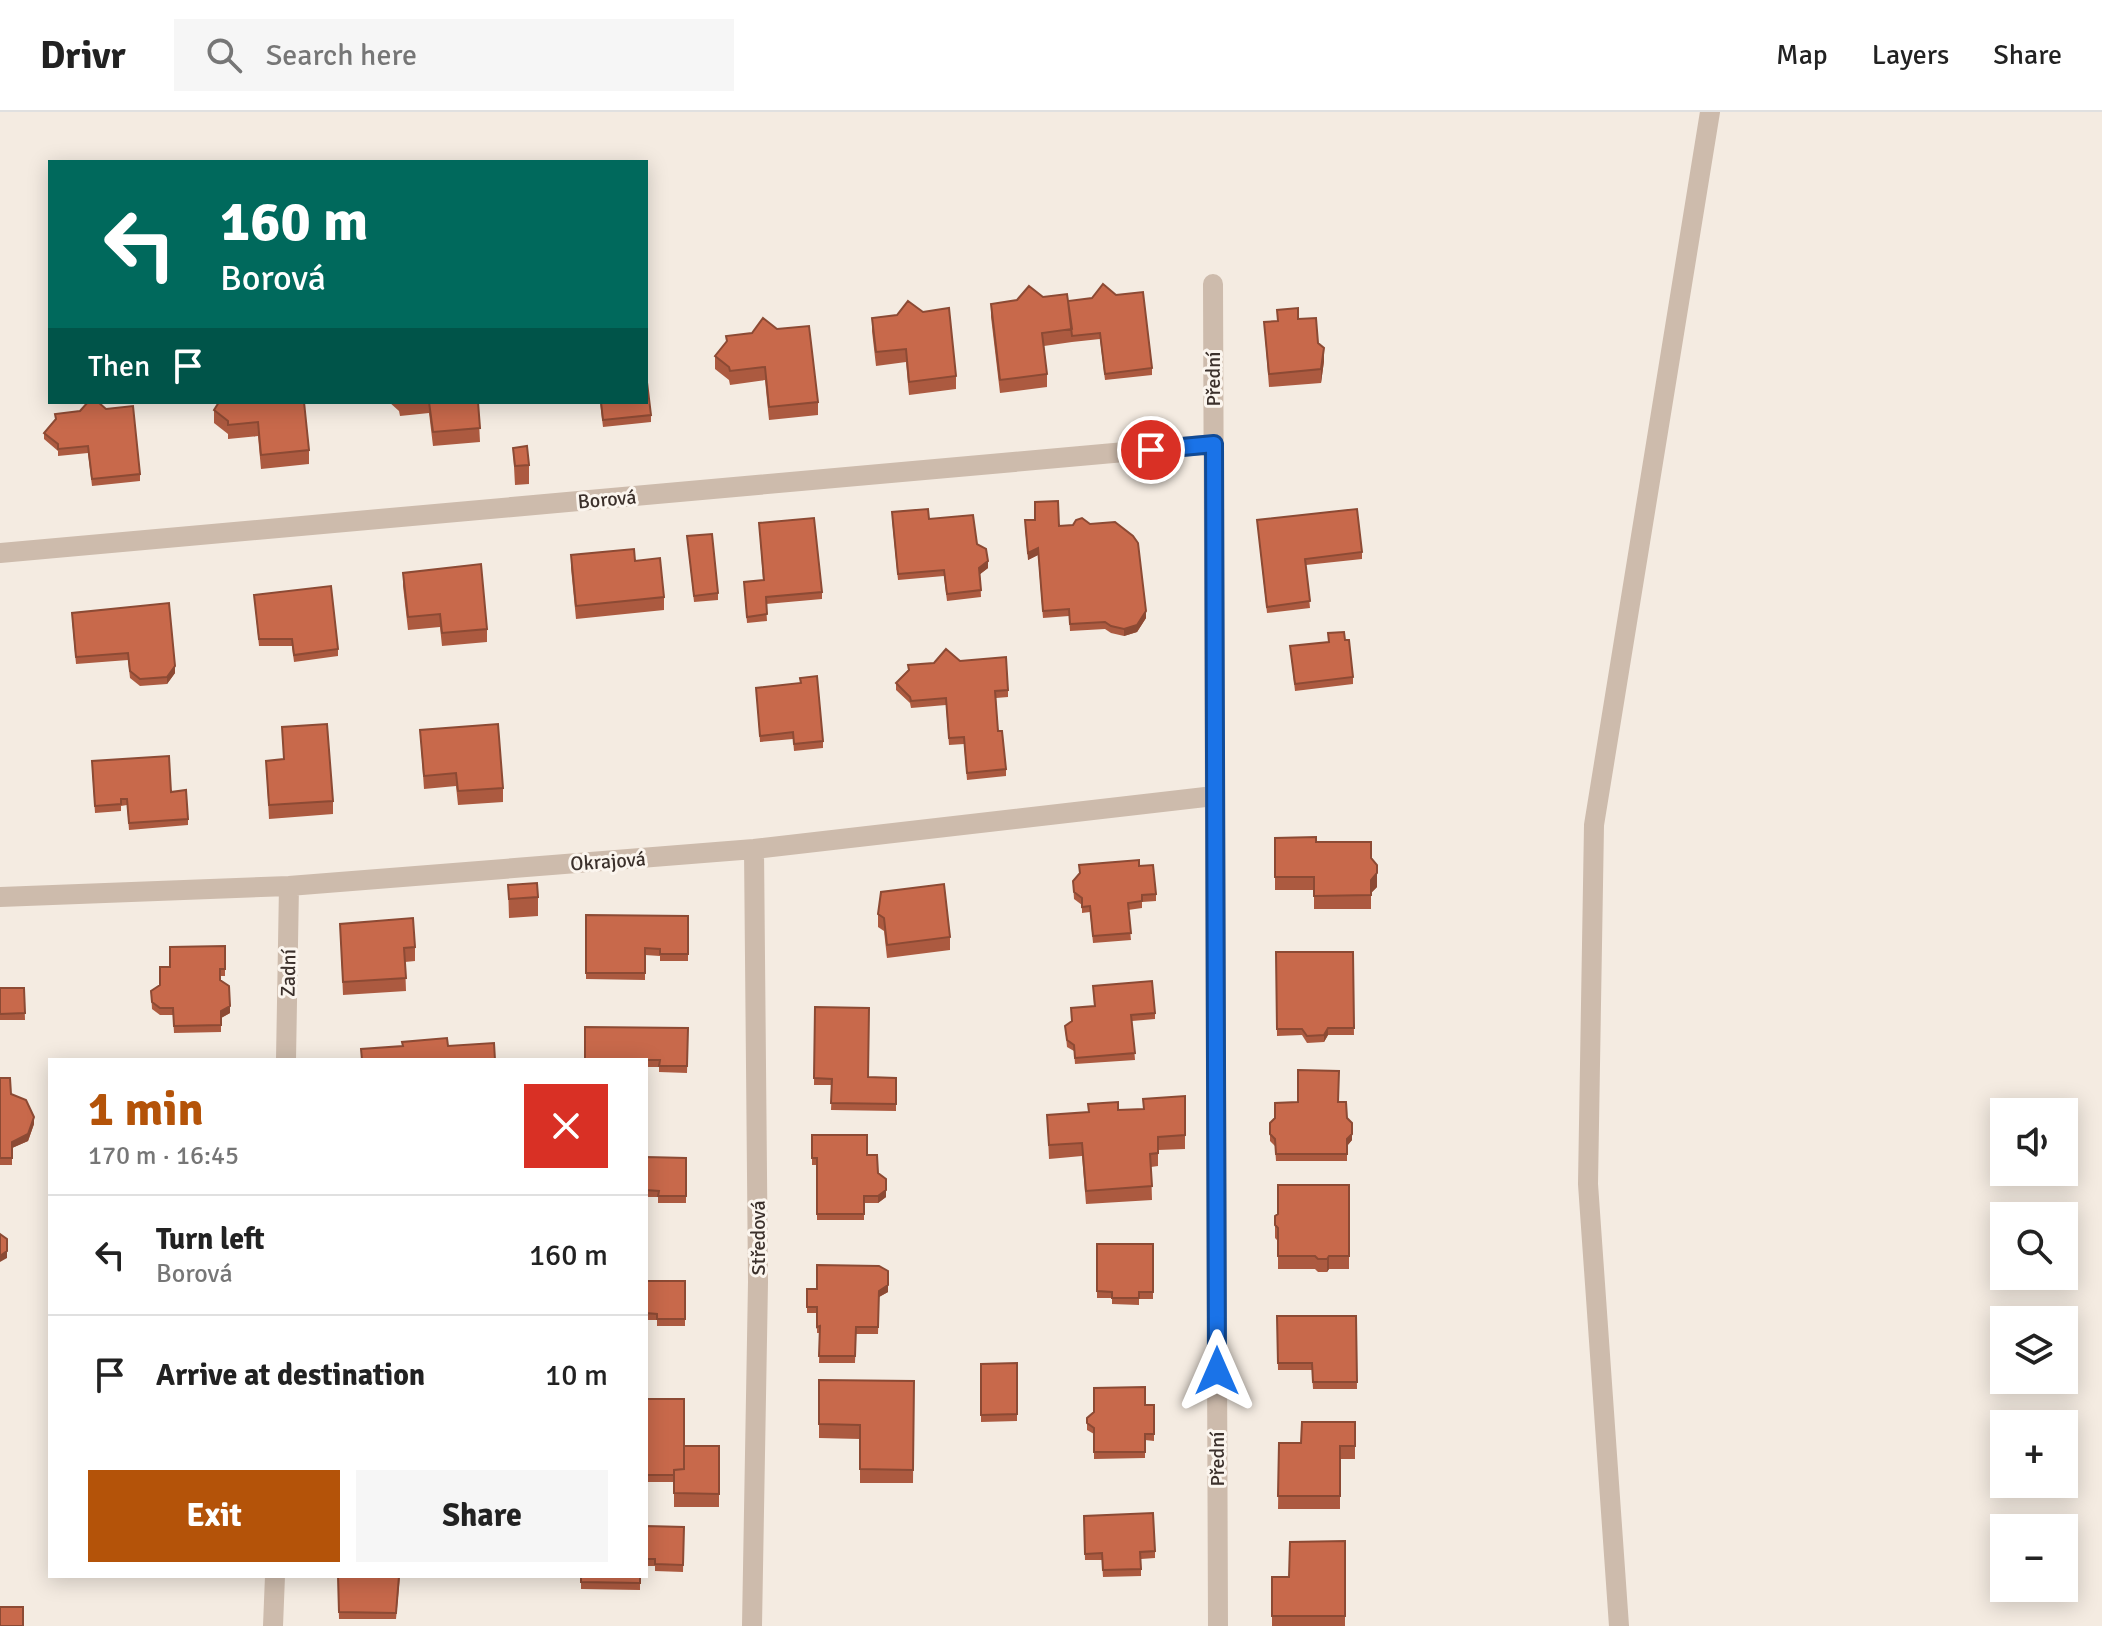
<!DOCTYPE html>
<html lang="en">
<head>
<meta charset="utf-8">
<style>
	:root { --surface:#fff; --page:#f6f6f6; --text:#222; --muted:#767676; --line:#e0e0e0; --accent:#b45309 }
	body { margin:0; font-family:Signika,sans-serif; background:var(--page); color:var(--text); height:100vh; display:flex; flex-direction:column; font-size:30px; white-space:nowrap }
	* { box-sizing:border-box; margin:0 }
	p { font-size:26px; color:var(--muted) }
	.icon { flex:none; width:44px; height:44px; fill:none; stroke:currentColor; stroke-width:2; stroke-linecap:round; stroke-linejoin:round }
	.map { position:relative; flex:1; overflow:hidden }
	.side { position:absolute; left:48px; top:946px; width:600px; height:520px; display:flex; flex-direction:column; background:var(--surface); border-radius:0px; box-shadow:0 4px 20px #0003 }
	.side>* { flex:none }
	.hud { position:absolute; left:48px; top:48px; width:600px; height:244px; border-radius:0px; box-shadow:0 4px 20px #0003; background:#00695c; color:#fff; overflow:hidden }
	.buttons { position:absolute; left:1990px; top:986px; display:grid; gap:16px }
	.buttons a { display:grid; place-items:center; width:88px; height:88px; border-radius:0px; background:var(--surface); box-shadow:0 4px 20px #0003; font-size:40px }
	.pin { position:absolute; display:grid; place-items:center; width:68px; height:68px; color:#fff; margin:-34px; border:4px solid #fff; border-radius:50%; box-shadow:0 2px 8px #0007 }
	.me { position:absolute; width:88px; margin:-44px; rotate:0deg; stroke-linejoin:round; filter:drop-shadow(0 0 6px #0008) }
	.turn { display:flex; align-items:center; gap:28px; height:168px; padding:0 40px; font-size:36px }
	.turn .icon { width:104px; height:104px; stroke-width:2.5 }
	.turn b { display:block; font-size:56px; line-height:68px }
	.then { display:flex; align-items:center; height:76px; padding:0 40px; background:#0003; gap:16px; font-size:30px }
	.round { display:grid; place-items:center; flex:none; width:84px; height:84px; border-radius:0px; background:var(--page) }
	.overview { display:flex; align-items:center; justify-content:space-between; height:136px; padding:0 40px }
	h1 { font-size:48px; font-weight:800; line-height:60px; color:var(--accent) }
	.primary-button { display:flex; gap:16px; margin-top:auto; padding:16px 40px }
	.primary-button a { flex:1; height:92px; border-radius:0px; background:var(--accent); color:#fff; font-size:32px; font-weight:800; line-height:92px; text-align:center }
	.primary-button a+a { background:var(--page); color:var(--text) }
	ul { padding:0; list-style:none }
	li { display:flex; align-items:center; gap:24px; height:120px; padding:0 40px; border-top:2px solid var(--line) }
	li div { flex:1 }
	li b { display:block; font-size:30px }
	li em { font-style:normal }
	header { display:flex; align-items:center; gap:48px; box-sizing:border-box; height:112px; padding:0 40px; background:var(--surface); border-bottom:2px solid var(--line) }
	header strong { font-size:38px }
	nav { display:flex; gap:44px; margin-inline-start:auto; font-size:28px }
	.search { width:560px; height:72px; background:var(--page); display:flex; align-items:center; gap:20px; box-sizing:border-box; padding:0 28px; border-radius:0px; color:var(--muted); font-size:30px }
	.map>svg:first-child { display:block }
</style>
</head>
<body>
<header>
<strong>Drivr</strong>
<div class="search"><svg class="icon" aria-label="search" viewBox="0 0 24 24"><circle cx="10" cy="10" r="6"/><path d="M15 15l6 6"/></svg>Search here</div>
<nav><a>Map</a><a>Layers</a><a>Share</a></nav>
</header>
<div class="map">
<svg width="2102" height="1514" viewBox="0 0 2102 1514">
	<rect width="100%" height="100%" fill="#f4ebe1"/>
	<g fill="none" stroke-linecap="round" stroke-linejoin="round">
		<path stroke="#cdbbac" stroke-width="20" d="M1213,172L1218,1514
			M0,441L1214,332
			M0,785L289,774L754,737L1214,684
			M286,948L289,774
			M273,1514L275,1464
			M752,1514L758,1170L754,737"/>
		<path stroke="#cdbbac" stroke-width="20" d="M1619,1514L1588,1072L1594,713L1710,0"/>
	</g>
	<path fill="#ac5a40" d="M1043,185L1068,189L1152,256V263L1105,268L1100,227L1072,230L1044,234L1047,262V275L1000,281L991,205V192Z
		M1277,198L1298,207L1318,231L1324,249L1321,271L1269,275L1264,210L1277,209Z
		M872,206L956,264V277L909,283L906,250L876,254L872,219Z
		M726,224L818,290V303L769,308L765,268L730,273L729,268L715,257V244L726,230Z
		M219,290L309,338V352L261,357L258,324L228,327V322L214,311V298Z
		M389,290H478L480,330L433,334L429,301L400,304L399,299Z
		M600,290H646L651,303V310L603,315Z
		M55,302L140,362V369L92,374L88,341L58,344V339L44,327V321L55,308Z
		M513,336L529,353V372L515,373Z
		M892,407H929L977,432L988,456L980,462L981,485L947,489L944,464L898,468Z
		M1257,408L1362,440V447L1306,453L1310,496L1267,501Z
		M759,411L822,480V487L766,492L767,509L747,511L744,470L763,468Z
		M1059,414L1146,506L1137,520L1124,524L1111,521L1105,517L1070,519L1069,504L1043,506L1038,443L1028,448L1025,415Z
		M687,424L718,481V488L694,490Z
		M571,443L635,449L664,485V498L576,507L571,456Z
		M403,461L487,517V530L442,534L440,515L408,518L403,474Z
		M254,483L338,537V544L294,550L292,534H259Z
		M72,507L175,561L167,572L140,574L130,566L128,548L76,552Z
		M1328,530L1353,565V572L1295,579L1290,534Z
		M960,549L1008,578V585L996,586L998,619L1006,657V664L967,668L964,632L949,633L946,593L911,596L910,591L896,578V571L908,558V553Z
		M800,566L823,629V636L794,639L793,627L760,630L756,576L800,571Z
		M282,615L333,689V702L269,707L266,649L284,647Z
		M420,618L503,676V690L458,693L456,674L424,677Z
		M92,656L171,680L188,707V713L129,718L127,693L121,694V699L95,701Z
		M1275,726L1316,730L1371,747L1377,753V775L1371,781V797H1314V778H1275Z
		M1139,754L1156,782V789L1142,790V796L1128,798L1131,828L1093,831L1090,800L1082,801V793L1074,787L1073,769Z
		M508,773L538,785V804L509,806Z
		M878,802L950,825V838L887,846L884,819L878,815Z
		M586,803L688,804V849H660V844L645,843V868L586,867Z
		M340,812L415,835V849L405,850L406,879L343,883Z
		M225,834V864H220V868L230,901L221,906V920L174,921L173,903H160L152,897L151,879L160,873L170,855Z
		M1276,840H1353L1354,923H1328L1324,930L1307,931L1302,923L1277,924Z
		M1093,874L1155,901V907L1132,909L1135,948L1075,952L1074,939L1067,935L1065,914L1094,894Z
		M0,876H24L25,908H0Z
		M815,895L868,965L896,966V999L831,998L832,973H814Z
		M688,916L687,961L659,960V955H646V948Z
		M0,966L11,982L34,1012L28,1029L12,1036V1053H0Z
		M1185,984V1037L1158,1038V1054L1151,1055L1152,1088L1086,1092L1082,1044L1049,1047L1047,1003L1088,1000V992L1118,998L1143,997Z
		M1338,990L1347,1006L1352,1011V1028L1347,1034V1049H1276L1275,1034L1270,1029V1018Z
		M812,1023L867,1043L878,1061L886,1067V1085L878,1091H864V1108H817V1053H812Z
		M646,1045L686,1046V1091H658V1085H646Z
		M1349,1073V1157H1329L1327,1160H1318L1315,1157H1278V1129L1275,1126V1104Z
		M1097,1132H1153V1187H1139V1193L1112,1192V1186H1097Z
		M888,1159V1180L879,1185L878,1222H856L855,1251H819L820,1221H817V1201H807V1177H817Z
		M646,1169H685V1214H657V1208H646Z
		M1277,1204H1356L1357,1277H1313L1312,1258H1278Z
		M1017,1251V1309L981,1310V1252Z
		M819,1268L914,1269L913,1371H860V1327L819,1326Z
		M646,1287L684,1349L719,1334V1395H674V1370H646Z
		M1145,1293H1154V1329L1145,1328V1346L1094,1347V1322L1087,1318V1306Z
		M1355,1310V1347H1340V1397H1278L1279,1331H1301Z
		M1084,1404L1155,1439V1446L1141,1447V1464L1103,1465L1102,1448H1085Z
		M646,1414L684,1415L683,1460L655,1459V1454H646Z
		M1345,1429V1514H1272V1465H1289Z
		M338,1464H400L396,1507H339Z
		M581,1464H640V1478L581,1477Z"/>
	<path fill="#8c4a34" d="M1324,236V249L1321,271V257Z
		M1038,436V443L1028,448V441Z
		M988,449V456L979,463V456Z
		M1146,499V506L1137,520L1124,524V517Z
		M175,554V561L167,572V565Z
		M1377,761V775L1371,781V768Z
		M230,894V901L221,906V899Z
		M1328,916V923L1324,930V923Z
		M34,1005V1012L28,1029L12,1036V1030Z
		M1352,1022V1028L1347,1034V1027Z
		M886,1078V1085L878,1091V1084Z
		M7,1139V1146L0,1150V1144Z
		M1329,1144V1157L1327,1160V1147Z
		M888,1173V1180L879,1185V1179Z"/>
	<path fill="#c8694b" stroke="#8c4a34" stroke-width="2" d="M1103,172L1116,183L1143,180L1152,256L1105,262L1100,221L1072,224L1068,189L1092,186Z
		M1029,174L1043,185L1067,182L1072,217L1042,221L1047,262L1000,268L991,192L1017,188Z
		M908,189L923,200L949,196L956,264L909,270L906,237L876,240L872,206L897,203Z
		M1298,196V207L1316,206L1318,231L1324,236L1321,257L1269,262L1264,210L1278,209L1277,198Z
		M763,206L777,217L809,214L818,290L769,295L765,255L730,259L729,255L715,244L727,229L726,224L752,221Z
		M646,262L651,303L603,308L601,290H646Z
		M88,290H98L106,297L133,294L140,362L92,367L88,334L58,337V332L44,321L56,307L55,302L80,299Z
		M219,290H304L309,338L261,343L258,310L228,313V309L214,298Z
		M429,290H478L480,316L433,320Z
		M527,334L529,353L515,354L513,336Z
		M1058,389L1059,414L1073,413L1076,408L1082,406L1090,412L1115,410L1133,424L1138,431L1146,499L1137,513L1124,517L1111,514L1105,510L1070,512L1069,497L1043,499L1038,436L1028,441L1025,408H1035V390Z
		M928,397L929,407L973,403L977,432L986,437L988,449L979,456L981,478L947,482L944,458L898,462L892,400Z
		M1357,397L1362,440L1305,447L1310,489L1267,495L1257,408Z
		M814,406L822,480L766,485L767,502L747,505L744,470L764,468L759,411Z
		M712,422L718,481L694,484L687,424Z
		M634,437L635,449L660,446L664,485L576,494L571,443Z
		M481,452L487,517L442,521L440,502L408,505L403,461Z
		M331,474L338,537L294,543L292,527H259L254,483Z
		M169,491L175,554L167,565L140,567L130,559L128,541L76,545L72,501Z
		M1344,520L1345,528H1349L1353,565L1295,572L1290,534L1329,530L1328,521Z
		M946,537L960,549L1006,545L1008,578L995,579L998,619H1002L1006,657L967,661L964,625L949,626L946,586L911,589L910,585L896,571L909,558L908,553L934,551Z
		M817,564L823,629L794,632L793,620L760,624L756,576L801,571L800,566Z
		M327,612L333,689L269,693L266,649L284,647L282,615Z
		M498,612L503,676L458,679L456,661L424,664L420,618Z
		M169,644L171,680L186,678L188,707L129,711L127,687H121V692L95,694L92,649Z
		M1316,725V730H1371V746L1377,753V761L1371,768V783L1314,784V765H1275V726Z
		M1139,748V754L1153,753L1156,782L1142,783V789L1128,791L1131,821L1093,824L1090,794L1082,795V786L1074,780L1073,769L1080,761L1079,753Z
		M537,771L538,785L509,787L508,773Z
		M944,772L950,825L887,833L884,806L878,802L881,780Z
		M586,803L688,804V842H660V837L645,836V861H586Z
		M413,806L415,835L404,836L406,866L343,870L340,812Z
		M225,834V857H220V868L229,874L230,894L221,899V913L174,914L173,896H160L152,890L151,879L160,873V855H170V835Z
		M1276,840H1353L1354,916H1328L1324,923L1307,924L1302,917H1277Z
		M1152,869L1155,901L1131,903L1135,941L1075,946L1074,933L1067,928L1065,914L1072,909L1071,896L1095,894L1093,874Z
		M0,876H24L25,901L0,902Z
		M815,895L869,896L868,965L896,966V992L831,991L832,967L814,966Z
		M585,915L688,916L687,954H659L660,948H585Z
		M447,926L448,934L494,931L495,948H362L361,937L403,934L402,930Z
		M1298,958L1339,959L1338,990H1346L1347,1006L1352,1011V1022L1347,1027V1042H1276L1275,1027L1270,1022V1011L1275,1006V991L1298,990Z
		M0,966H10L11,982L26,988L34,1005L28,1022L12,1030V1046H0Z
		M1185,984V1023L1158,1025V1041L1150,1042L1152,1074L1086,1079L1082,1031L1049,1033L1047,1003L1089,1000L1088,992L1118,990V998L1144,997L1143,987Z
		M812,1023H867V1043H877L878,1061L886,1067V1078L878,1084H864V1102H817V1046H812Z
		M646,1045L686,1046V1084H658L659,1079L646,1078Z
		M1278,1073H1349V1144H1329L1327,1147H1318L1315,1144H1278V1116L1275,1113V1104L1278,1102Z
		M0,1122L7,1127V1139L0,1144Z
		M1097,1132H1153V1180H1139V1186H1112V1180L1097,1179Z
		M817,1153L879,1154L888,1159V1173L879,1179L878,1215H856L855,1244H819L820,1214L817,1215V1195H807V1177H817Z
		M646,1169H685V1207H657V1202L646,1201Z
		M1277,1204H1356L1357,1270H1313L1312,1251H1278Z
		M1017,1251V1302L981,1303V1252Z
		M819,1268L914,1269L913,1358L860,1357V1313L819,1312Z
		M1145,1275V1293H1154V1322H1145V1340H1094V1316L1087,1311V1306L1094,1300V1276Z
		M646,1287H684V1357L674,1358V1363H646Z
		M1302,1310H1355V1334H1340V1384H1278L1279,1331H1301Z
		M684,1334H719V1382L674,1381V1358L684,1357Z
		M1153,1401L1155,1439L1140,1440L1141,1457L1103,1458L1102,1441L1085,1442L1084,1404Z
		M646,1414L684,1415L683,1453L655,1452V1447H646Z
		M1345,1429V1504H1272V1465H1289L1290,1430Z
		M338,1464H399L396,1501L339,1500Z
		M581,1464H640V1471L581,1470Z
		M0,1495H23V1514H0Z"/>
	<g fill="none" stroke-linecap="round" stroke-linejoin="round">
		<defs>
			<path id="route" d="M1151,338L1214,332L1217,1259"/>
		</defs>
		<use href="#route" stroke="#114b97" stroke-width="20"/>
		<use href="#route" stroke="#1a73e8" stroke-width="14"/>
	</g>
	<g text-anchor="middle" stroke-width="6" stroke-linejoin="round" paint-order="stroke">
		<g font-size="20" fill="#3b302b" stroke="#fbf5ee">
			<text transform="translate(1213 267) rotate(-90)" y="7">Přední</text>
			<text transform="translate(607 387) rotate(-5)" y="7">Borová</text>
			<text transform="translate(608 749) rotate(-4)" y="7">Okrajová</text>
			<text transform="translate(288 861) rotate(-89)" y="7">Zadní</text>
			<text transform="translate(758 1126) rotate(-90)" y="7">Středová</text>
			<text transform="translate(1217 1347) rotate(-90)" y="7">Přední</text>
		</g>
	</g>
</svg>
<div class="buttons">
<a><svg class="icon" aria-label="sound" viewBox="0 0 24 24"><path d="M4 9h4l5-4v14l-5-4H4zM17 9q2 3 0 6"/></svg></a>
<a><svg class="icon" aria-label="search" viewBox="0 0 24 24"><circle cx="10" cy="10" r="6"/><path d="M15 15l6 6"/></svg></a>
<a><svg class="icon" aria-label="layers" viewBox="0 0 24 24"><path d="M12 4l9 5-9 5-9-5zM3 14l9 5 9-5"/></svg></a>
<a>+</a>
<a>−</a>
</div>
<div class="pin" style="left:1151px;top:338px;background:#d93025"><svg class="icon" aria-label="arrive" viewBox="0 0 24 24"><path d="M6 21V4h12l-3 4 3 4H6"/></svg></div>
<svg class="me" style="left:1217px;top:1259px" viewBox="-20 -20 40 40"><path d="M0-17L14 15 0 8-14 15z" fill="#1a73e8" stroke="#fff" stroke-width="4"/></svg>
<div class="hud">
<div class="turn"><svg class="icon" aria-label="left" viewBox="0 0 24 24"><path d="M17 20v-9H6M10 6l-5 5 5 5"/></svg><div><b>160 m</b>Borová</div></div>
<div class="then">Then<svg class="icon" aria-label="arrive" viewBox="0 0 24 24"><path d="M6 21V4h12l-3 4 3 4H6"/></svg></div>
</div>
<section class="side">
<div class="overview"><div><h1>1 min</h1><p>170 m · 16:45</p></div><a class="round" style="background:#d93025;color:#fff"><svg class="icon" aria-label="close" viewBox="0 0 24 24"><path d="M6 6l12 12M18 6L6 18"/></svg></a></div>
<ul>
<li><svg class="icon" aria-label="left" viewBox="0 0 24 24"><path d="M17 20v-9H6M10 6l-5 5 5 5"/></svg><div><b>Turn left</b><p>Borová</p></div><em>160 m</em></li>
<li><svg class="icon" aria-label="arrive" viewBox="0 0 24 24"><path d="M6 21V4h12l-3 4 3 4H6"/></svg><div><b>Arrive at destination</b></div><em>10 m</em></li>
</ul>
<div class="primary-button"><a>Exit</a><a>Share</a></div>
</section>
</div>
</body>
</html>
